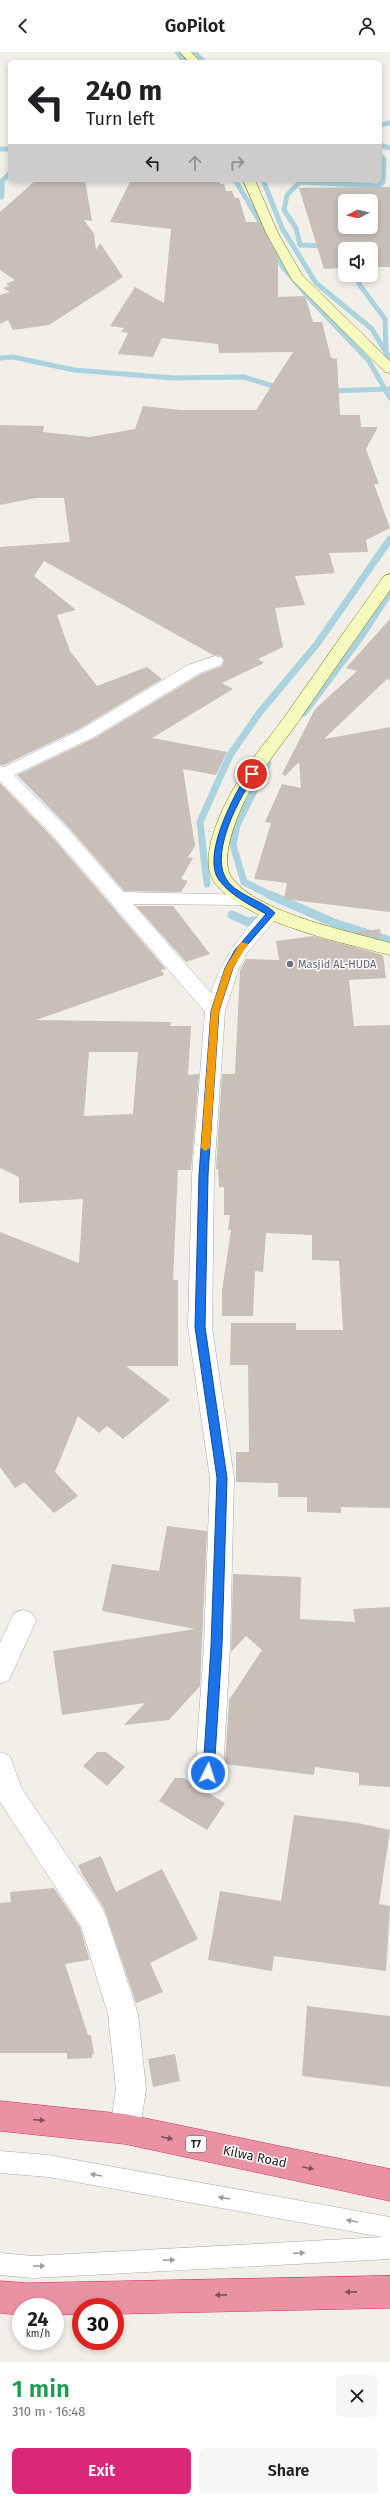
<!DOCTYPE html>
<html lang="en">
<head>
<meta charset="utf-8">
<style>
	:root { --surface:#fff; --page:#f6f6f6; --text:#202124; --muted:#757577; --accent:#db2777 }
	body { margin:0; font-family:"Fira Sans",sans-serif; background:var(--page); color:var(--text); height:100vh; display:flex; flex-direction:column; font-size:15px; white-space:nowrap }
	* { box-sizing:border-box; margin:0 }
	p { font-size:13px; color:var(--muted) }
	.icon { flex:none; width:22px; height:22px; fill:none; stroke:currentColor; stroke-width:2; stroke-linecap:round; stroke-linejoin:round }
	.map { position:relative; height:2310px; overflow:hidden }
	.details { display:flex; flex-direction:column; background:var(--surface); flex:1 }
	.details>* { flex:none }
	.banner { position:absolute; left:8px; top:8px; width:374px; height:122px; border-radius:6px; box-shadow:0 2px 6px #0003; background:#fff; color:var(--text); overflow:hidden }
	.needle { width:26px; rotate:263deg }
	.fabs { position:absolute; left:338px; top:142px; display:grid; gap:8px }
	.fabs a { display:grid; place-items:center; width:40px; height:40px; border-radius:6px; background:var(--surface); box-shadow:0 2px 6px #0003; font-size:20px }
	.speed { position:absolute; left:12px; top:2246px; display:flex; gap:8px; font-size:20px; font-weight:700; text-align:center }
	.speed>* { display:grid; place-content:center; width:52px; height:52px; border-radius:50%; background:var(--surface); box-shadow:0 2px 6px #0003; line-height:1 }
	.speed small { font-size:10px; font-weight:400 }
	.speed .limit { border:6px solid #d22; background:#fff; color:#111 }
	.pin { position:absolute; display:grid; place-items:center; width:34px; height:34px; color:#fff; margin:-17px; border:2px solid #fff; border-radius:50%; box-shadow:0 1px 4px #0007 }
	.me { position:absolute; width:44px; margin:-22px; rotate:4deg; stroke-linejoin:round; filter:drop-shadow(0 0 3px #0008) }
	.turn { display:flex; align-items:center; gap:14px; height:84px; padding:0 12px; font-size:18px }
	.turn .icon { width:52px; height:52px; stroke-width:2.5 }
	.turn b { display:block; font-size:28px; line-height:34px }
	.lanes { display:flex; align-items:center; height:38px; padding:0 12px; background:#0003; justify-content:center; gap:20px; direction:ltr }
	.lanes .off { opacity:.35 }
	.round { display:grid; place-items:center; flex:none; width:42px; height:42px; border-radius:6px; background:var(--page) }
	.head { display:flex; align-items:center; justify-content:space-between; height:68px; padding:0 12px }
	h1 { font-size:24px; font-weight:600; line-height:30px; color:#1e9e55 }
	.action { display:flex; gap:8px; margin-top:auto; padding:8px 12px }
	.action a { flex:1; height:46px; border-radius:6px; background:var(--accent); color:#fff; font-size:16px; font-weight:600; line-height:46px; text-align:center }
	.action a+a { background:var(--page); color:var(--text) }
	header { display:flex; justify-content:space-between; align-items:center; height:52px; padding:0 12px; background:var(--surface); font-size:18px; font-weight:600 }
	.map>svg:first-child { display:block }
</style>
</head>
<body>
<header><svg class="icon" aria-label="back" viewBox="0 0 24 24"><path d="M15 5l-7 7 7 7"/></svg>GoPilot<svg class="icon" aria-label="person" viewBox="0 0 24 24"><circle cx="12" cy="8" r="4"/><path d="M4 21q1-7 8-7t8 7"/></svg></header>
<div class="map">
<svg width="390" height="2310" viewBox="0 0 390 2310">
	<rect width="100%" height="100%" fill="#f2efe9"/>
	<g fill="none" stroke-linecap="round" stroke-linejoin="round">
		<path stroke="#aad3df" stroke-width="5" d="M177,0L185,10
			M194,0L204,10
			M380,73L390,71
			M380,93L390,96
			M0,97H10
			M235,128L266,180L282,214L309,246L369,309L390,346
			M263,128L282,176L316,231L372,277L390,307
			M0,145H2V129L10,121
			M345,200L325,194L300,193L296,176L284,158L287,143L300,130L378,134L383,130L384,107L380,104
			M357,223L359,232L385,267L386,299
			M0,306L13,305L74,318L173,326L244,325L283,337
			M327,339L390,337"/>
		<path stroke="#aad3df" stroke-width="7" d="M304,661L358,589L390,540
			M268,711L237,773L233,793L244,830L272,844
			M207,832L200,770L230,703L260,660L317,592L390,487"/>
		<path stroke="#aad3df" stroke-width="9" d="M270,843L334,871L390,889
			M232,863L248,870L266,867"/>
	</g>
	<path fill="#c7bfb8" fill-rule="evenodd" d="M36,128H85L92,169L84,168L94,182L96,198L100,191L123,225L49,273L13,278L8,268L0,272V243L10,240L3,236L10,234L6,232L15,228L0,218V160Z
		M131,128H219L220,132H224L226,139H232L235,146H239L246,170H260L278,206V245L305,244L313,270H322L331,306L337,307L340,363H360L361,375H378L366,397L379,432H374L390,476L366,488L368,500L329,501L335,521L295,524L305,553L275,556L283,595L258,607L264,611L222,631L233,637L152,686L227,700L216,723L183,717L195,794L188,805L193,806L181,827L188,829L181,840L124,839L70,777L17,723L93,687L201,622L222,614L224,608L221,604L213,603L44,509L34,524L76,558L57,563L70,599L97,634L147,615L162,627L79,677L4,713H0V495L70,490L64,446H36L0,453V373L44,374L43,380L90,385L135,377L143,354L181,358H256L293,300L219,301L218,292L162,286L153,305L118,302L128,281L121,280L124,276L110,274L135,235L164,251L171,177L110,170Z
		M390,135V215H371V197H356L355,194L353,197H345L343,216L324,217L299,136ZM345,149H371V175H345Z
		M390,567V628L387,627L324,687L390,675V860L284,847L287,831L254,827L271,771L265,770L282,732L301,736L299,710L285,724L282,722L315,657L357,619L346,616Z
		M0,731L54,787L166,917L161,918L164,923L36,968L171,970L170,974H191L188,1023L199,1022L191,1118H178L173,1228H178V1314H126L170,1348L123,1387L107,1374L99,1381L78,1364L55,1420L78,1444L54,1461L24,1430L15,1436L0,1415V1180L79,1211L83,1147L19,1151V1125L0,1116ZM89,1000H138L133,1062L84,1064Z
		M136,854H173L210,902L186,910Z
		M380,877L381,887L354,880Z
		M314,884L383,903L386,926L349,928L354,974L390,973V1456L341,1455V1461L307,1460V1445H278V1431L236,1430V1400H249L248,1313H230L231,1271H296V1278H343L339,1209L312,1208V1183L266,1181L263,1220L255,1219L253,1264H222V1239L231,1178H228L230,1163H224V1135H219L218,1117H216L222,1022H235L240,918L246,907L279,908L276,889Z
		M167,1474L207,1479L200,1634L169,1668L124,1673L145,1651L62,1663L53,1599L195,1577L102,1559L112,1512L159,1519Z
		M233,1522L301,1525L300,1567L355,1570L353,1557L390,1555V1735L359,1733V1721L315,1715L314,1723L225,1712L229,1648L262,1598L246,1584L231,1600Z
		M97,1700H106L125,1715L107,1734L83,1714Z
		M175,1726H184L225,1751L207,1778L159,1749Z
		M294,1763L358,1771L390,1778L379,1852L390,1854L386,1919L274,1904L272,1919L208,1908L220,1839L281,1849Z
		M101,1804L116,1840L162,1817L198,1887L150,1911L163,1940L136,1951L104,1856L82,1822L78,1813Z
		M54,1836L80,1875L89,1906V1908L65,1912L88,1983H91L94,2002H92V2006L67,2007V2001H0V1851L11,1850L10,1840Z
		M307,1954L390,1964V2035L302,2024Z
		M175,2002L180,2029L153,2035L148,2007Z"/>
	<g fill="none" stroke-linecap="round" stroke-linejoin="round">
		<defs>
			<path id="lane" d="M0,2099L48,2103L390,2165V2207L33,2226L0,2223V2201L33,2204L383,2185L48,2125L0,2121Z"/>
			<path id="street" d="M215,604L221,605L223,609L221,613L200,621L92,686L14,723L69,778L123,840L252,843L255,847L252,851L245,853L133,852L211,941C224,903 238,887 264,857L271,855L278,857L281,861L247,901L239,916L225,959L214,1123L212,1275L234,1426L230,1594L223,1721L219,1730L209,1734L199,1730L195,1721L204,1594L210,1426L188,1275L192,1123L205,960L55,786L0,729V714L4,715L80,678L188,613Z
				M23,1558L32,1561L36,1569L9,1628L0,1632V1591L14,1561Z
				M0,1700L10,1704L22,1737L103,1857L107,1867L138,1962L146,2037L140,2077L136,2088L125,2092L114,2088L110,2077L116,2037L108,1962L81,1874L0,1750Z"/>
			<path id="secondary" d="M180,0H191L201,10H189Z
				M243,128H255L278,181L302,223L390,309V321L385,320L292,228L266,181Z
				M390,522V538C359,582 328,626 298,670C283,691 266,712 252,735C241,753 217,807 232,826C258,861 348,879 390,891V903C343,891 243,870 214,830C198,806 221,758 234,736C247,711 267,689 283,667C317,619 350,571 384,524Z"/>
			<path id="highway" d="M0,2049L125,2062L390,2117V2149L125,2092L0,2079Z
				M390,2224V2256L115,2262V2255H81V2262L55,2263V2255H21V2263L0,2261V2229L27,2231Z"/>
		</defs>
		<use href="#lane" stroke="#a9a9a9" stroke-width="1"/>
		<use href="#street" stroke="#a9a9a9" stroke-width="1"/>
		<use href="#secondary" stroke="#707d05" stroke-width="1"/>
		<use href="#highway" stroke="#dc2a67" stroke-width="1"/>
		<use href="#lane" fill="#fff" fill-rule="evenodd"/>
		<use href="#street" fill="#fff" fill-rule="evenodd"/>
		<use href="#secondary" fill="#f7fabf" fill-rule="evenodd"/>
		<use href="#highway" fill="#e892a2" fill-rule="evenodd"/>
	</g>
	<defs><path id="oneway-solid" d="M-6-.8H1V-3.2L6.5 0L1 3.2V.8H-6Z"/></defs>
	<g fill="#7b545c">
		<use href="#oneway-solid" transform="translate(39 2068) rotate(5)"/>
		<use href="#oneway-solid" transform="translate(167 2086) rotate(12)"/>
		<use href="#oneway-solid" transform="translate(308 2116) rotate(12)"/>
		<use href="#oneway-solid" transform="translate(351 2240) rotate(179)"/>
		<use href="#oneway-solid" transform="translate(221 2243) rotate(179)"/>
	</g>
	<g fill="#9c9c9c">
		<use href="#oneway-solid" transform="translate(96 2123) rotate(-170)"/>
		<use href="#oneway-solid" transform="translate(224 2146) rotate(-170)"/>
		<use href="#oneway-solid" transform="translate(352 2169) rotate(-170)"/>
		<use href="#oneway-solid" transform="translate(299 2201) rotate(-3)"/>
		<use href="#oneway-solid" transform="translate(169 2208) rotate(-3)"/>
		<use href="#oneway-solid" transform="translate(39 2214) rotate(-2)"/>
	</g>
	<path fill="#1a73e8" stroke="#114b97" d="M249,720L256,722C240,744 211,798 225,825C234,843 263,848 275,861L242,899L233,916L219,959L208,1123L205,1275L227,1426L222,1594L214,1721L208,1727L203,1721L211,1594L217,1426L195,1275L199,1123L211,959L225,916L235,898L266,862C250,853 230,843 219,828C201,804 235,740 249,720Z"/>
	<path fill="#f59e0b" d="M241,890L248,892L233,916L219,959L210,1096L205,1099L201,1096L211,959L225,916Z"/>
	<circle fill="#6b7280" stroke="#fff" stroke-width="1.5" cx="290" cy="912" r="4"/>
	<g text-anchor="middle" stroke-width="3" stroke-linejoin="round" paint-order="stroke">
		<rect fill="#fff" stroke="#646464" stroke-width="1" x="186" y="2084" width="20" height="16" rx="3"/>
		<g font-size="10" font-weight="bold" fill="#222">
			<text x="196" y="2096">T7</text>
		</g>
		<g font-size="11" fill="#5b616d" stroke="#fff" text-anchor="start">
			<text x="298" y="916">Masjid AL-HUDA</text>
		</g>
		<g font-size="13" fill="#222" stroke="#fff">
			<text transform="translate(255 2104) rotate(12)" y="5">Kilwa Road</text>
		</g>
	</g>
</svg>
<div class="fabs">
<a><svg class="needle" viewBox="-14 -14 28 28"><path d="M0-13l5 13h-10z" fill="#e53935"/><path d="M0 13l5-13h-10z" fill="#757577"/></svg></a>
<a><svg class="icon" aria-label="sound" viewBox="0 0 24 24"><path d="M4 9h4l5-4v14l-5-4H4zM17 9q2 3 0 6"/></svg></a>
</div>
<div class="speed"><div>24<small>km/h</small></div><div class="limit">30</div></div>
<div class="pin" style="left:252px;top:722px;background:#d93025"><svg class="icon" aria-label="arrive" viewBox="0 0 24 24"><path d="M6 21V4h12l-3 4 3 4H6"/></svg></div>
<svg class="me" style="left:208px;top:1721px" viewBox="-20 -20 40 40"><circle r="17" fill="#1a73e8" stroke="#fff" stroke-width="3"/><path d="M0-11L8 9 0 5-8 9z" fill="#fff"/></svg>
<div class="banner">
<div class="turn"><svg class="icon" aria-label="left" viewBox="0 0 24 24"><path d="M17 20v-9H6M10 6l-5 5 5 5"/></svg><div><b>240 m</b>Turn left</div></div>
<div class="lanes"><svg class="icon" aria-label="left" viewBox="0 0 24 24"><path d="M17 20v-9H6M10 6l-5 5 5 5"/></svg><svg class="icon off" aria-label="ahead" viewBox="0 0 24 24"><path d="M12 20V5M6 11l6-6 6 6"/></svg><svg class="icon off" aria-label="right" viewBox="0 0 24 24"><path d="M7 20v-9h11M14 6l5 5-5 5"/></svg></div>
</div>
</div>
<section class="details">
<div class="head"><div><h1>1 min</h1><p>310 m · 16:48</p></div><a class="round"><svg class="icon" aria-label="close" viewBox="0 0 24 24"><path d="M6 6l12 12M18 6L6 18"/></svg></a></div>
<div class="action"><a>Exit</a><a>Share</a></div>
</section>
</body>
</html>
